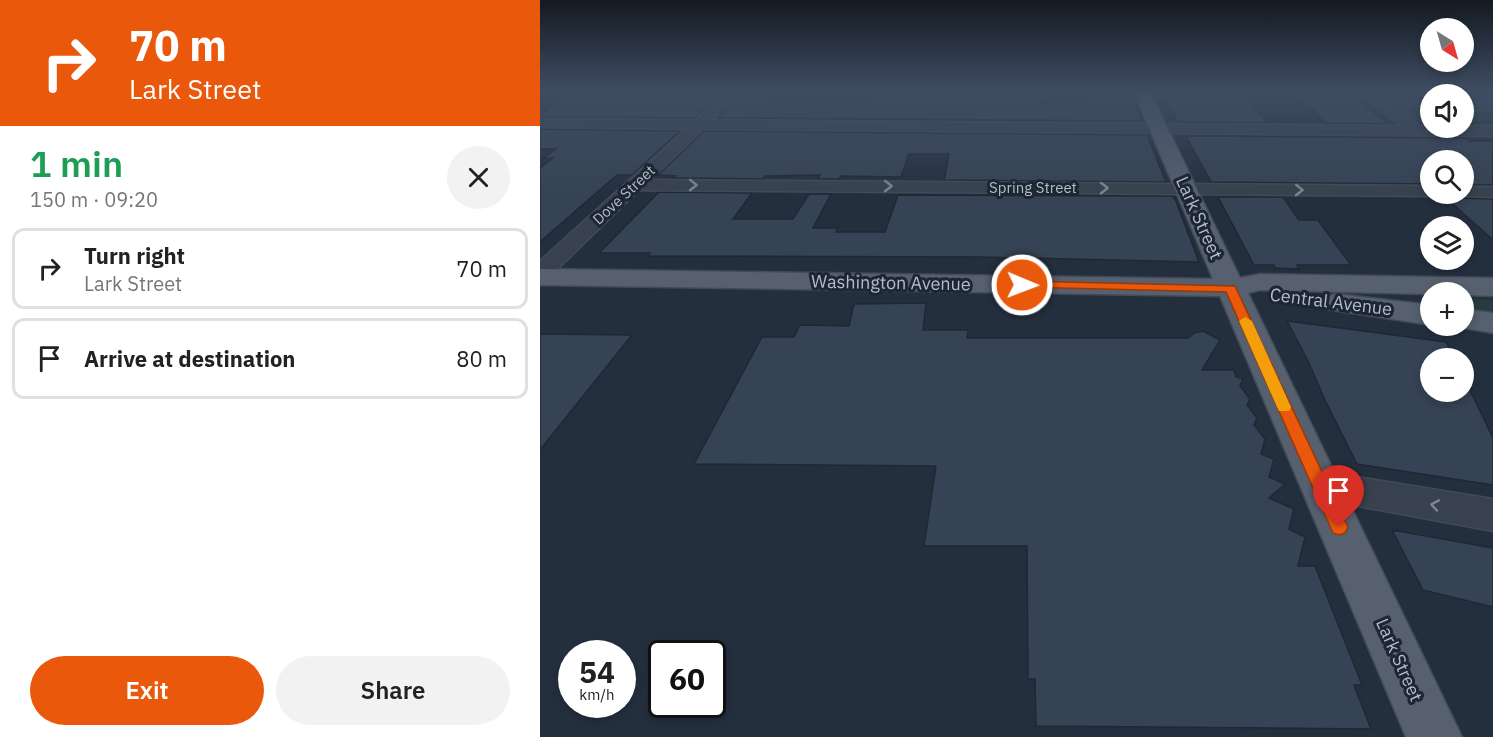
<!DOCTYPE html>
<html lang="en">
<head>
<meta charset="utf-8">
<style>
	:root { --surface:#fff; --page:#f2f2f2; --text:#222; --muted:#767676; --line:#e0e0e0; --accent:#ea580c }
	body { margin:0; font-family:"IBM Plex Sans",sans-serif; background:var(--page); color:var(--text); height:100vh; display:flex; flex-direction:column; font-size:22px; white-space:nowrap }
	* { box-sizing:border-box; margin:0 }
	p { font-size:20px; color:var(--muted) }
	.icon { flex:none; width:33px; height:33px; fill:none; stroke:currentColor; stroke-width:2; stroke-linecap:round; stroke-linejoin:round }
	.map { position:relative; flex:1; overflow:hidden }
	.drawer { display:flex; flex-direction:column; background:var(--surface); width:540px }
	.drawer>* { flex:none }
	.banner { background:#ea580c; color:#fff; overflow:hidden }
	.needle { width:39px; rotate:143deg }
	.fabs { position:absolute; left:880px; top:18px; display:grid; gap:12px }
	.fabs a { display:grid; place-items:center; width:54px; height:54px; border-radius:50%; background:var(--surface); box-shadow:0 3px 9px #0003; font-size:30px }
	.speed { position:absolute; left:18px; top:640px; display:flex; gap:12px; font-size:30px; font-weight:700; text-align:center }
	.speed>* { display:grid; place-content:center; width:78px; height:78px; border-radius:50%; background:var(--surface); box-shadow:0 3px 9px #0003; line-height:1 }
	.speed small { font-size:15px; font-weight:400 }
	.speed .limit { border:3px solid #111; border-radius:9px; background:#fff; color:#111 }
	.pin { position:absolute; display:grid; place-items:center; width:51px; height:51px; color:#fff; margin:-62px -26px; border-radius:50% 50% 50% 0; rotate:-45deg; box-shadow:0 0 6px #0007 }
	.pin .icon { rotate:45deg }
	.me { position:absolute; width:66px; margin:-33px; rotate:91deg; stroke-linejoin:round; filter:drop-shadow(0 0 4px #0008) }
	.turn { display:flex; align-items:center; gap:21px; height:126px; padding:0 30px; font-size:27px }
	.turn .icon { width:78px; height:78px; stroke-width:2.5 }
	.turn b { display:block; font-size:42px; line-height:51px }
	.round { display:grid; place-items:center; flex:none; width:63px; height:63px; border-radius:32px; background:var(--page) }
	.overview { display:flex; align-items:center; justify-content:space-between; height:102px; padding:0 30px }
	h1 { font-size:36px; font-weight:600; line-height:45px; color:#1e9e55 }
	.action { display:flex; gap:12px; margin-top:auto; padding:12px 30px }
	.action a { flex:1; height:69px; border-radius:36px; background:var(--accent); color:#fff; font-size:24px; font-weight:600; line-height:69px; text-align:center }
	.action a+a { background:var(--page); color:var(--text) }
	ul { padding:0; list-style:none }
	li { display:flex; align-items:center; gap:18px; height:81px; margin:0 12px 9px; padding:0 18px; border:3px solid var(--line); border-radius:12px }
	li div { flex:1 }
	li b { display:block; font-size:22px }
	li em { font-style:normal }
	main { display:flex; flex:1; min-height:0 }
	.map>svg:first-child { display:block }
</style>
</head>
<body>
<main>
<section class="drawer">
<div class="banner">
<div class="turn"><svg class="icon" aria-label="right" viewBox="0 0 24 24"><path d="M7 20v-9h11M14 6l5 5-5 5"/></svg><div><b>70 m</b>Lark Street</div></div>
</div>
<div class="overview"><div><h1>1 min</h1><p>150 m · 09:20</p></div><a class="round"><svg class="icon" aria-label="close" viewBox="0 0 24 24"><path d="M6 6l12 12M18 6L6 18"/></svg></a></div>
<ul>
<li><svg class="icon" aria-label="right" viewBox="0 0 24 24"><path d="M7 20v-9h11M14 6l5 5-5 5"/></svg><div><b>Turn right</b><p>Lark Street</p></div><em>70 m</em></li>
<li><svg class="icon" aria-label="arrive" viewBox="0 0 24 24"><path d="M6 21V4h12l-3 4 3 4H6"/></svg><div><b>Arrive at destination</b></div><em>80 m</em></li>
</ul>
<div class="action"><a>Exit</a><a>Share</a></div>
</section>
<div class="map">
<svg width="953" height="737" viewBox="0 0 953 737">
	<rect width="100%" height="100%" fill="#242f3e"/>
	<path fill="#263c3f" d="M837,92H953V121H924V94H891V120H875Z
		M924,299L953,300V315L924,311Z"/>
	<path fill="#364354" stroke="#1f2835" stroke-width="1.5" d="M166,92H183L155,118L0,117V114L30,95H163Z
		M203,92H234L225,101H327L329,98H380L382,92H500L501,104H547L545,99L551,100L549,93L590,92L602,121L178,118Z
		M622,92H660L664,97H707L728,123L638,122Z
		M754,92L812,95L848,124L786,123Z
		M0,129L140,131L92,175H77L0,242V168L13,158H3L16,149H0Z
		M164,131L607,135L626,182L404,180L409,154H369L361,177L301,176L299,179H278L280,175L225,176L223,179L134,178L136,176L118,175Z
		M646,136L926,138L930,141H953V185H924V160H891V184L671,182Z
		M119,192L212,193L193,219H253L269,194H291L273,228H298L296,232H345L358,195L632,196L636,201L659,262L439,257L107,256L110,253H59Z
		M905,194H914L918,198L953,199V240L905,197Z
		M678,197H743L759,220H778L811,265H757L759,269L735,268L734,265H714Z
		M386,303L383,330H428L427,338H648L654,333L663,331L680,340L662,370H694L696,377L703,379L700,386L710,399L707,405L717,418L714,425L725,439L721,454L734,459L729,477L745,484L729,498L754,509L749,529L765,537L758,566H775L822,685H814L831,729L496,726L495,679H488L487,546H384L396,466L154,464L222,337H254L260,325L309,326L314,304Z
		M747,321L906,342L914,358H891V392H924V378L953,438V485L817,464L785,400L768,361Z
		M0,334L92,335L0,450Z
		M852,530L953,548V607L883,590Z"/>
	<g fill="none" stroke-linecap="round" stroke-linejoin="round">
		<defs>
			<path id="minor" d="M186,92H201L172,120L861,126L819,92H835L880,126H953V136L163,129L110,180L891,186V194H898L891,196L99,190L8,278L0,280V261L146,129L0,127V119L156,120Z
				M888,92H902L903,94H891V96Z
				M953,101V109L924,111V103Z
				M924,187H953V197L918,196L916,194H924Z
				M780,471L953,499V531L780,499L768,495L764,485L768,475Z"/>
			<path id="major" d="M594,92H610L700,278L720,274L953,278V296L924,295V292L891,294L720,290L708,293L922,737H866L680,296L0,285V269L673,279Z
				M796,294L891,305V325L786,309L781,303L786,297Z
				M924,309L953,313V333L913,326H924Z"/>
		</defs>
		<use href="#minor" stroke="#414a57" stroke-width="3"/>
		<use href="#major" stroke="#414a57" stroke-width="3"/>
		<use href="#minor" fill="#38414e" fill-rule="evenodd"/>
		<use href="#major" fill="#56606e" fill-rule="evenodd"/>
	</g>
	<defs><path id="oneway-chevron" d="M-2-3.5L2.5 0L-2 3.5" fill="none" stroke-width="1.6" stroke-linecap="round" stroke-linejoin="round" transform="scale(1.5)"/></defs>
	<g stroke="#7c8592">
		<use href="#oneway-chevron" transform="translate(153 185)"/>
		<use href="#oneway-chevron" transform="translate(348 186)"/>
		<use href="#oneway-chevron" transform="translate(564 188)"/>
		<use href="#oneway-chevron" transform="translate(759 190) rotate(1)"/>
		<use href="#oneway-chevron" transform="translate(895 505) rotate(-170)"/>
	</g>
	<linearGradient id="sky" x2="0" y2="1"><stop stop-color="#141a22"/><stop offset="0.47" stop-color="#3f4d63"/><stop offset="1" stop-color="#3f4d63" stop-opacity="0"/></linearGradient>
	<rect width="953" height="195" fill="url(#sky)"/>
	<path fill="#ea580c" stroke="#983908" stroke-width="1.5" d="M482,281L695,286L805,521L808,527L805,533L799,535L793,533L686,292L478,287V283Z"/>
	<path fill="#f59e0b" d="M705,317L712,321L751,407L749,411H739L737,407L699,321Z"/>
	<g text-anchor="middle" stroke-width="6" stroke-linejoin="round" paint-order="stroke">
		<g font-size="15" fill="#b4bcc9" stroke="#1d2633">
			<text x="493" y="193">Spring Street</text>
			<text transform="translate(84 195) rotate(-43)" y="5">Dove Street</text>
		</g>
		<g font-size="18" fill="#b4bcc9" stroke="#1d2633">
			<text transform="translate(659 218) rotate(66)" y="6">Lark Street</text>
			<text transform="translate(351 283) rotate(1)" y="6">Washington Avenue</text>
			<text transform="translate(791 302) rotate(7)" y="6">Central Avenue</text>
			<text transform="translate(859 660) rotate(66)" y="6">Lark Street</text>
		</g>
	</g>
</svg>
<div class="fabs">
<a><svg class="needle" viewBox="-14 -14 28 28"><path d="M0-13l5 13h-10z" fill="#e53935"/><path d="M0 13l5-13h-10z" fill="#767676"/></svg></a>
<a><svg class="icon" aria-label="sound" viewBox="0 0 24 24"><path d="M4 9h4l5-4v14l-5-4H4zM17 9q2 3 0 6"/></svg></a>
<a><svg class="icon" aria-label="search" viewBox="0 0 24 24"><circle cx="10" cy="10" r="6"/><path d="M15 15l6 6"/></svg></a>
<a><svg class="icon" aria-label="layers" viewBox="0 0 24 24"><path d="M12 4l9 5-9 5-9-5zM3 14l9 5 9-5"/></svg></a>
<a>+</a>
<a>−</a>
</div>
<div class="speed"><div>54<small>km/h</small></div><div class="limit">60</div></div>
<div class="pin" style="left:799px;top:527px;background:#d93025"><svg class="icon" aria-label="arrive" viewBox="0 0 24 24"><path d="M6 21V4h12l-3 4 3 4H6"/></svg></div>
<svg class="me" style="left:482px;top:285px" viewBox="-20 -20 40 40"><circle r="17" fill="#ea580c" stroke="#fff" stroke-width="3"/><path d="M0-11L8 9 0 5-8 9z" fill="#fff"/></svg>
</div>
</main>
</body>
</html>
